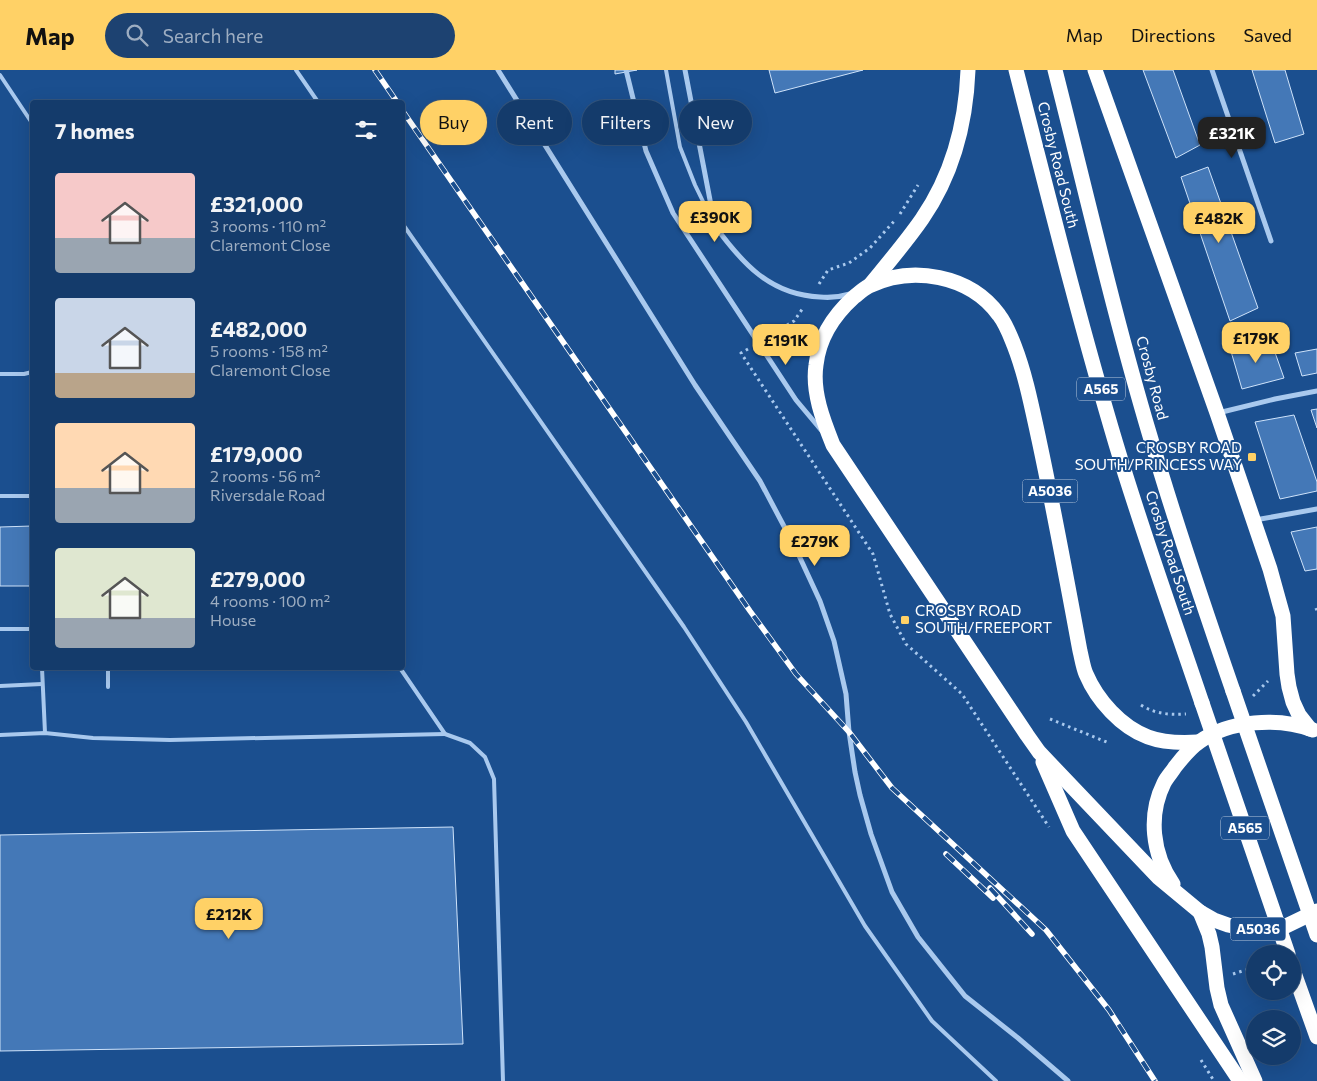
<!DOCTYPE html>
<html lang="en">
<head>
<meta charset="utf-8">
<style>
  :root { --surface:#143b6b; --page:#1d4271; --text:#f1f3f6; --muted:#9dadc1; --line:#33557e; --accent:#ffd166 }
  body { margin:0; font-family:Commissioner,sans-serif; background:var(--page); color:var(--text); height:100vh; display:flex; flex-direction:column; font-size:19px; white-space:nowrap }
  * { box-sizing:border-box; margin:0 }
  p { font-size:16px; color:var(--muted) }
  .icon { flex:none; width:28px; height:28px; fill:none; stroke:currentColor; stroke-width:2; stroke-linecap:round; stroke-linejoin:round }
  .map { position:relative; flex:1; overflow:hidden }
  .drawer { position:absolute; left:30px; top:30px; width:375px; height:570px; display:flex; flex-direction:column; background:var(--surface); border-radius:5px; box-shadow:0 5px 20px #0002,0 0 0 1px var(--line) }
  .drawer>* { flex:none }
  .guide { position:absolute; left:420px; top:30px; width:475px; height:45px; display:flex; gap:10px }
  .buttons { position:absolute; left:1246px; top:875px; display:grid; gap:10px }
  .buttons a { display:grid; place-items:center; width:55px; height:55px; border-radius:50%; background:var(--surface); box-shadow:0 5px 20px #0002,0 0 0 1px var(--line); font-size:25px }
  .price { position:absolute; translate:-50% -42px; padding:0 11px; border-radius:10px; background:var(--accent); color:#111; font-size:16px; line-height:32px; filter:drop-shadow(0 1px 2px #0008) }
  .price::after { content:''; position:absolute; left:50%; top:30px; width:15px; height:11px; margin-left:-8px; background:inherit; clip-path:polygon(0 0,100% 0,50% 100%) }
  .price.active { background:#222; color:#fff }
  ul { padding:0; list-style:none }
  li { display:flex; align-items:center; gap:15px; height:125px; padding:0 25px }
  li span { display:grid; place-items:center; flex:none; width:140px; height:100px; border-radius:5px; color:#555 }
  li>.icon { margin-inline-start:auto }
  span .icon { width:60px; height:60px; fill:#fffc; stroke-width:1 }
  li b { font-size:21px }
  h2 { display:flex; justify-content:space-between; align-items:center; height:60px; padding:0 25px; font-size:21px }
  .pill { padding:0 18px; border-radius:22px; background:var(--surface); box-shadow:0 5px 20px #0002,0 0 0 1px var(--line); font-size:18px; line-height:45px }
  .pill.active { background:var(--accent); color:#111 }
  header { display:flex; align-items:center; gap:30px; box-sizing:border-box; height:70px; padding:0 25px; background:var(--accent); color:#111 }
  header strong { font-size:24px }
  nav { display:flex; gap:28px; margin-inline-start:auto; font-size:18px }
  .search { width:350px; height:45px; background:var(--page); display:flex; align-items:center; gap:12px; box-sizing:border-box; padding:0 18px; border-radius:28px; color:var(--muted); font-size:19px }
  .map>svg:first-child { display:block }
</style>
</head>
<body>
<header>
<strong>Map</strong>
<div class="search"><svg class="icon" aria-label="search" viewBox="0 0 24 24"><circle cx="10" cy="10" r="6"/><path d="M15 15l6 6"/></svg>Search here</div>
<nav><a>Map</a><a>Directions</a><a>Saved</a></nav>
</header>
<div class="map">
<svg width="1317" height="1011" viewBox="0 0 1317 1011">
  <rect width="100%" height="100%" fill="#1b4f8f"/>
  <g fill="#4478b7" stroke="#cfe3fa">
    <path d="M 615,0 L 637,0 L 615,4 Z"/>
    <path d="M 769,0 L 863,0 L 775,23 Z"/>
    <path d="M 1143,0 L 1173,0 L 1200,75 L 1176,88 Z"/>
    <path d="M 1252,0 L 1285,0 L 1304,64 L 1275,73 Z"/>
    <path d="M 1208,97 L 1258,238 L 1230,251 L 1181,107 Z"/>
    <path d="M 1264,270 L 1265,276 L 1272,274 L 1284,308 L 1242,319 L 1230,278 Z"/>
    <path d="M 1317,279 L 1317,303 L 1302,306 L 1295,283 Z"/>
    <path d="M 1317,339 L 1317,358 L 1311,340 Z"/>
    <path d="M 1294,345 L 1317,412 L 1317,421 L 1280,429 L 1255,352 Z"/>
    <path d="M 32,456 L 32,516 L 0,516 L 0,457 Z"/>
    <path d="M 1317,457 L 1317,499 L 1305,501 L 1291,462 Z"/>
    <path d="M 453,757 L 463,974 L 0,981 L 0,765 Z"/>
  </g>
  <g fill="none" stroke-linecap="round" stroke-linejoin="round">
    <g stroke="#a9c9ee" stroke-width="3" stroke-dasharray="2.5 4" stroke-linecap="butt">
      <path d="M 900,144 L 918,115"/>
      <path d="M 819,214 L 828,200 L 849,193 L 870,178 L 896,149"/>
      <path d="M 770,265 L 794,251 L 803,238"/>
      <path d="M 748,279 L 741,283 L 873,484 L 890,544 L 906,574 L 962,624 L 1049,757"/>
      <path d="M 1316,538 L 1317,541"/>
      <path d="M 1253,626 L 1268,611"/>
      <path d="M 1141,635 C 1155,644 1170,645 1186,644"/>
      <path d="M 1050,649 L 1109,673"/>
      <path d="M 1233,904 L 1255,897"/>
      <path d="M 1201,990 L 1214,1011"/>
    </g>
    <g stroke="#a9c9ee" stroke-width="4">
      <path d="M 296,0 L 318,32"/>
      <path d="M 666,0 L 680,77 L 695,115 L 712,150"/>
      <path d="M 0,5 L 32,53"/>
      <path d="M 402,153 L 684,557 L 746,652 L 865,856 L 932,951 L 996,1011"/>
      <path d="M 0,304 L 24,304 L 32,302"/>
      <path d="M 0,426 L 32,426"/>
      <path d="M 0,559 L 32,559"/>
      <path d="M 42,598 L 45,663"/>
      <path d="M 108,598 L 108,617"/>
      <path d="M 400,598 L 445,664 L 470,673 L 485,687 L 494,709 L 503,1011"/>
      <path d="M 0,616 L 42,614"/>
      <path d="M 0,665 L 45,663 L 93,668 L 170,670 L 445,664"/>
    </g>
    <g stroke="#a9c9ee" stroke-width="5">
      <path d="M 498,0 L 695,315 L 760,411 L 795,477 L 820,531 L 834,571 L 846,624 L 849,662 L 855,702 L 860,725 L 871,764 L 892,822 L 918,867 L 965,926 L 1018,968 L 1068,1011"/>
      <path d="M 626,0 L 646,81 L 673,143 L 796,330 L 822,361"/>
      <path d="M 685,0 L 715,156 C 742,193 770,225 820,227 C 830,228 840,227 850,224"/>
      <path d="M 1212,0 L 1271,171"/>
      <path d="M 1218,343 L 1275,329 L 1317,321"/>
      <path d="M 1255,450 L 1317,439"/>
    </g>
    <g stroke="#fff" stroke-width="15">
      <path d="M 1016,0 C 1048,125 1079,250 1116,374 C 1142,461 1173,547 1202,633"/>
      <path d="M 1055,0 C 1086,122 1114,245 1150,366 C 1175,452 1204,537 1233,621"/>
      <path d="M 1095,0 L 1217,343 L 1270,499 L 1283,546 L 1287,604 L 1289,617 L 1293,632 L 1299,645 L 1310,659"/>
      <path d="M 870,215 C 888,193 906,172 922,149 C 953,104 966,53 968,0"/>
      <path d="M 1198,672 C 1182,673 1164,673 1148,667 C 1121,657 1097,630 1086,604 C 1083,597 1082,589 1080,581 C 1067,511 1054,440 1039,370 C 1032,338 1026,306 1014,275 C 1010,265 1006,254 999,245 C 970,205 912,195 869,216 C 863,219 859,223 854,227 C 834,245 819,268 816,295 C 812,322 823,350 833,375 L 1027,665 L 1039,682 L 1159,808 L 1200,842 L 1214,850 L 1228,855 L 1247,859 L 1264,859 L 1286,856 L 1317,841"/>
      <path d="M 1043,692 L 1073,761 L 1240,1011"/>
      <path d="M 1173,814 C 1152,784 1148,745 1164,713 C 1167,707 1172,702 1175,697 C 1182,688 1190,678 1199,672 C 1229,650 1279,647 1313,660"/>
      <path d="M 1200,842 L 1209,864 L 1212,877 L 1217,918 L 1221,935 L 1255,1011"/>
      <path d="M 1292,897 L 1317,967"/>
    </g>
    <g stroke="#fff" stroke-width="5.5">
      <g id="rail">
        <path d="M 375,0 L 397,32"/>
        <path d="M 402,40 L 750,541 L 796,604 L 849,662 L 892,718 L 1046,860 L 1109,940 L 1155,1011"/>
        <path d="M 946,784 L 993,828"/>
        <path d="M 990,818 L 1032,864"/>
      </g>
    </g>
    <use href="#rail" stroke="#1b4f8f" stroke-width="4" stroke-dasharray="11" stroke-linecap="butt"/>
    <g stroke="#fff" stroke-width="15">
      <path d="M 1233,621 L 1317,865"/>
      <path d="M 1202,633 L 1288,884"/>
    </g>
  </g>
  <g fill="#ffd166" stroke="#1b4f8f" stroke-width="2">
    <rect x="1247" y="382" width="10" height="10" rx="2.5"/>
    <rect x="900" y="545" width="10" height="10" rx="2.5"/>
  </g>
  <g text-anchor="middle" stroke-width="4" stroke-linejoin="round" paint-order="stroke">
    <g fill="#1b4f8f" stroke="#bbcadd" stroke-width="1">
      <rect x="1077" y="307.5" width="48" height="23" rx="4"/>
      <rect x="1022.5" y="409.5" width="55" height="23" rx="4"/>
      <rect x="1221" y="746.5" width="48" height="23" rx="4"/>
      <rect x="1230.5" y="847.5" width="55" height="23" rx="4"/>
    </g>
    <g font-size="14" font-weight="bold" fill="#fff">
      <text x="1101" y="324">A565</text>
      <text x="1050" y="426">A5036</text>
      <text x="1245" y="763">A565</text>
      <text x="1258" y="864">A5036</text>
    </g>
    <g font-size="15" fill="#fff" stroke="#1b4f8f">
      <text transform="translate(1058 95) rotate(76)" y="5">Crosby Road South</text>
      <text transform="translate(1152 308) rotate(75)" y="5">Crosby Road</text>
      <text transform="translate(1170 483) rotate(72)" y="5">Crosby Road South</text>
    </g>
    <g font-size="15" fill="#fff" stroke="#1b4f8f" text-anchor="end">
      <text x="1242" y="383">CROSBY ROAD<tspan x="1242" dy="17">SOUTH/PRINCESS WAY</tspan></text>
      <text x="915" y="546" text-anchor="start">CROSBY ROAD<tspan x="915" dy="17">SOUTH/FREEPORT</tspan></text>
    </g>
  </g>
</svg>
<div class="buttons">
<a><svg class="icon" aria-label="locate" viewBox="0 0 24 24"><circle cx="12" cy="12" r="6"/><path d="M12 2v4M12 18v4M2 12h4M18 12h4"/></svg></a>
<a><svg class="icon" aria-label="layers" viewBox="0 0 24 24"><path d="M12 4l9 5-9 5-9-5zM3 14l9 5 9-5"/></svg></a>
</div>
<b class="price active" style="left:1232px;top:89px">£321K</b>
<b class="price" style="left:715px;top:173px">£390K</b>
<b class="price" style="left:1219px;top:174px">£482K</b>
<b class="price" style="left:1256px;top:294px">£179K</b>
<b class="price" style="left:786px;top:296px">£191K</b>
<b class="price" style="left:815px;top:497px">£279K</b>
<b class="price" style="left:229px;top:870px">£212K</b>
<div class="guide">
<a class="pill active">Buy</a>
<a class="pill">Rent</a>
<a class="pill">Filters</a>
<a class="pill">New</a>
</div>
<section class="drawer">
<h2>7 homes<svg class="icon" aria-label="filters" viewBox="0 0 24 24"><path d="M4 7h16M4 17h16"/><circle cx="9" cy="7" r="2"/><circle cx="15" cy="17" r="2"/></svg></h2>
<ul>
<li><span style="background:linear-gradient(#f6c9c9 65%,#9aa5b1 0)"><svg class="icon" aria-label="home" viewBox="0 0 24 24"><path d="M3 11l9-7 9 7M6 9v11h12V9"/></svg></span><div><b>£321,000</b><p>3 rooms · 110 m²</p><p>Claremont Close</p></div></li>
<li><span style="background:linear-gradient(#c9d6e8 75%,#b9a48a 0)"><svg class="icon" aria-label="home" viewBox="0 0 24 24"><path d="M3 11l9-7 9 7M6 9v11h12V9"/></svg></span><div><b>£482,000</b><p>5 rooms · 158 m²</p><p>Claremont Close</p></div></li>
<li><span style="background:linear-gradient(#ffd9b3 65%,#9aa5b1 0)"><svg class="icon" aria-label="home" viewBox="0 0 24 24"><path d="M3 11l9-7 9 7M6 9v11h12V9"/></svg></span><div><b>£179,000</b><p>2 rooms · 56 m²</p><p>Riversdale Road</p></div></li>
<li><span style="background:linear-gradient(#dfe7d0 70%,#9aa5b1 0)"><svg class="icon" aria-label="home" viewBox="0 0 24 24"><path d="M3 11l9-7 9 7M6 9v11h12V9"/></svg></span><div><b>£279,000</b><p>4 rooms · 100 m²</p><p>House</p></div></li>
</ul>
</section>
</div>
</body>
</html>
